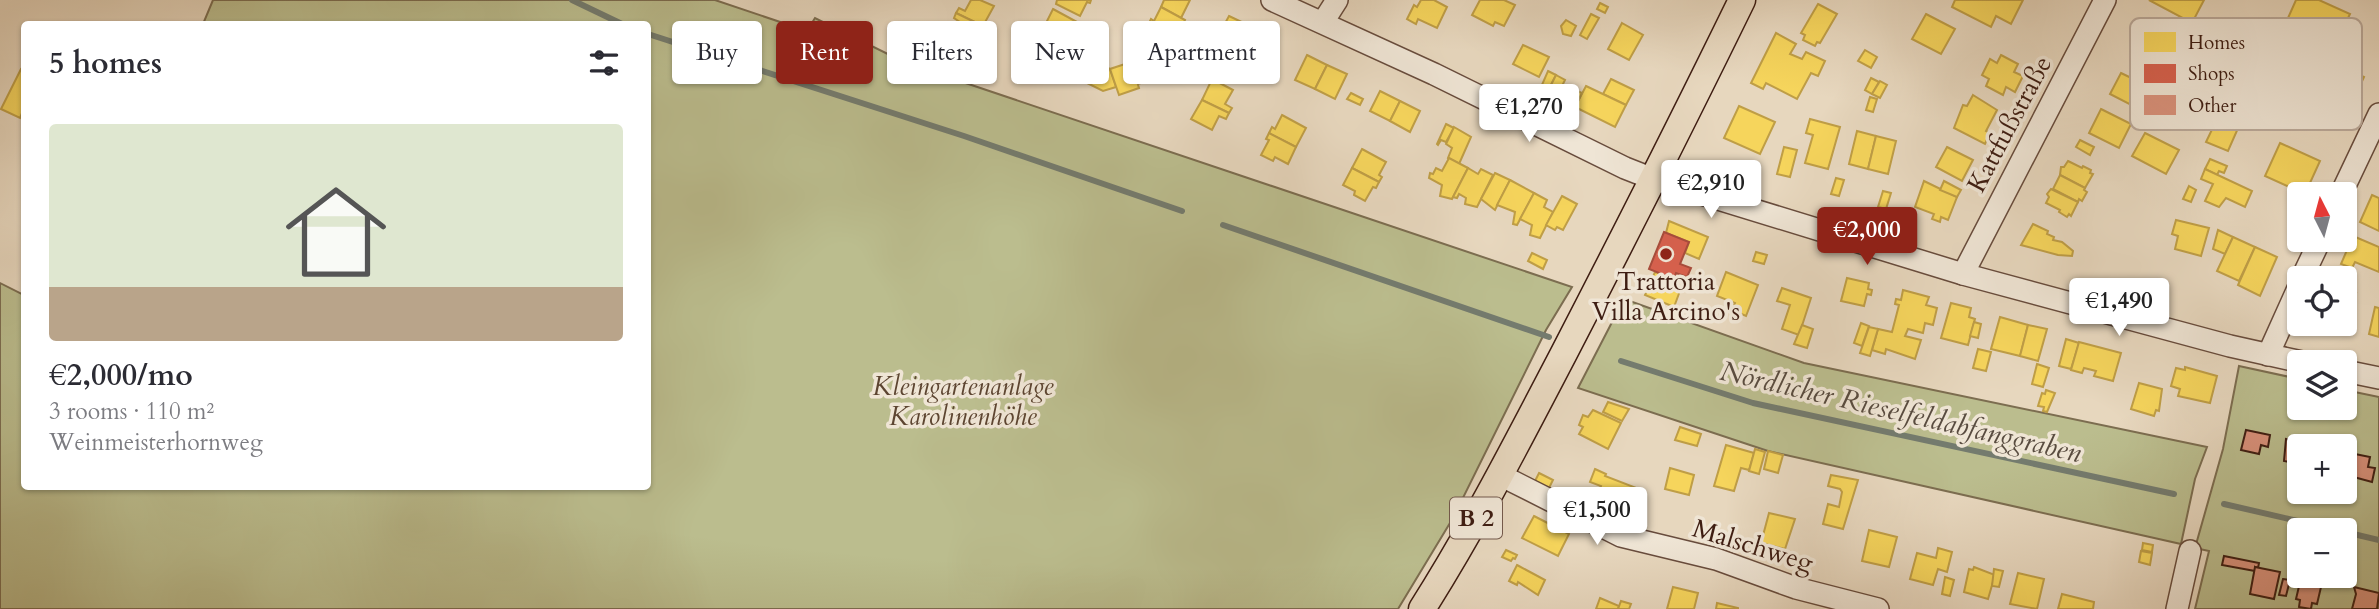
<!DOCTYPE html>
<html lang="en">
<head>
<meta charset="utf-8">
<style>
  :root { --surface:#fff; --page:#f2f2f3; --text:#2b2b33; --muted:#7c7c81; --line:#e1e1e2; --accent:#8f2418 }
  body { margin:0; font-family:Cardo,serif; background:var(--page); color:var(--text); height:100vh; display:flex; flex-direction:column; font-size:26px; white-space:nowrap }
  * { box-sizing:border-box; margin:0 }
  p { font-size:23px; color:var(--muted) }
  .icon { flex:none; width:38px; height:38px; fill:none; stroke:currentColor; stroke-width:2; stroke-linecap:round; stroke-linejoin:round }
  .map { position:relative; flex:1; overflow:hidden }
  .sheet { position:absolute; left:21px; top:21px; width:630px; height:469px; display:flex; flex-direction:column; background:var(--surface); border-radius:7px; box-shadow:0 2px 5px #0004 }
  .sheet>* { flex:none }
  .hud { position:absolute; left:672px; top:21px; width:665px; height:63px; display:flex; gap:14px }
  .needle { width:46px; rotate:354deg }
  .tools { position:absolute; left:2287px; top:182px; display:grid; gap:14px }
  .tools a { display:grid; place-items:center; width:70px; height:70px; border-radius:7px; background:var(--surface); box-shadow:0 2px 5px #0004; font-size:35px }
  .price { position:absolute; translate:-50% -60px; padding:0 16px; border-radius:7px; background:#fff; color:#222; font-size:23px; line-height:46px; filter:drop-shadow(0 2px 4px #0008) }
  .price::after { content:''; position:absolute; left:50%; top:42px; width:21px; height:16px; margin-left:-10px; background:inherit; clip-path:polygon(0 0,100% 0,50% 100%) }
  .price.active { background:var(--accent); color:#fff }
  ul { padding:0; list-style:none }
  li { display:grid; align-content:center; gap:14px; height:371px; padding:0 28px }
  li+li { border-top:2px solid var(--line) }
  li span { display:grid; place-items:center; height:217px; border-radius:7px; color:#555 }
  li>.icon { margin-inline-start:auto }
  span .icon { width:126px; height:126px; fill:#fffc; stroke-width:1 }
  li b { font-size:30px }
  h2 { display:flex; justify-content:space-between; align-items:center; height:84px; padding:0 28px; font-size:30px }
  .pill { padding:0 24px; border-radius:7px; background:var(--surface); box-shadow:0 2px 5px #0004; font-size:24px; line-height:63px }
  .pill.active { background:var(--accent); color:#fff }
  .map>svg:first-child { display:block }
</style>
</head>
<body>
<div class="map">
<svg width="2379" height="609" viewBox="0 0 2379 609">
  <rect width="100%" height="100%" fill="#e7d7be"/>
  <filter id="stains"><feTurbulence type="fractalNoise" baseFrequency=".00286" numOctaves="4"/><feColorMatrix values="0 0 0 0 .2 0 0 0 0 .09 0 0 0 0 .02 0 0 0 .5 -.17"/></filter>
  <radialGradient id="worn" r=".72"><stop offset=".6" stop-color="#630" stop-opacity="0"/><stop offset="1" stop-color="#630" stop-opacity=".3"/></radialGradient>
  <g fill="#bbbd8e" stroke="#7c6d50" stroke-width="2" fill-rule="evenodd">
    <path d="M 213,0 L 715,0 L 807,31 L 815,18 L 906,63 L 1572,287 L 1546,330 L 1453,518 L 1398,609 L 0,609 L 0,283 L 24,295 L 24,486 L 648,486 L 648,24 L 203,24 Z"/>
    <path d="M 1624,299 L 1804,363 L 2207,447 L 2195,479 L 2181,544 L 1768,451 L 1578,388 Z"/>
    <path d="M 2239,366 L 2299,379 L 2300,408 L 2345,408 L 2345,390 L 2379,397 L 2379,609 L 2195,609 L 2209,551 L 2195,548 L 2223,449 ZM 2300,446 L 2345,446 L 2345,492 L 2300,492 ZM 2300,530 L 2345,530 L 2345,576 L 2300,576 Z"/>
  </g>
  <g fill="#f6d55c" stroke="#bf9e46" stroke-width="2">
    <path d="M 971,0 L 980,0 L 994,6 L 983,26 L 956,13 L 959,8 L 965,11 Z"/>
    <path d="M 1057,0 L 1091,0 L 1090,3 L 1087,2 L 1080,16 L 1056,4 Z"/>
    <path d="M 1164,0 L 1190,0 L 1181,18 L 1161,7 Z"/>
    <path d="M 1421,0 L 1434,0 L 1447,7 L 1437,28 L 1418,19 L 1416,24 L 1407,19 L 1414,5 L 1417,7 Z"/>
    <path d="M 1480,0 L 1504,0 L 1515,5 L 1504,26 L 1495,22 L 1493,26 L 1472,15 Z"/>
    <path d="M 1955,0 L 2023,0 L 2011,24 L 1996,16 L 1991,27 L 1952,7 Z"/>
    <path d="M 2149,0 L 2204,0 L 2192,23 Z"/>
    <path d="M 2296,0 L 2319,0 L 2350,14 L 2337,41 L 2288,18 Z"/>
    <path d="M 1600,3 L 1608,7 L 1605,13 L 1597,9 Z"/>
    <path d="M 1818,4 L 1837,14 L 1820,43 L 1817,42 L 1815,46 L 1803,40 L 1805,35 L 1801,33 Z"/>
    <path d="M 1161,7 L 1185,20 L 1176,39 L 1148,25 L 1151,19 L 1154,21 Z"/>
    <path d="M 1053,9 L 1077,22 L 1073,31 L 1074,34 L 1052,41 L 1046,23 Z"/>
    <path d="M 956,13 L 983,26 L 974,46 L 953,36 L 960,22 L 954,18 Z"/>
    <path d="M 1591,14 L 1599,18 L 1587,39 L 1580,35 Z"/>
    <path d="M 1926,14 L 1955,29 L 1941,54 L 1912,39 Z"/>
    <path d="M 1229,16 L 1248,25 L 1236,50 L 1216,40 Z"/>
    <path d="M 1566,20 L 1576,26 L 1571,36 L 1563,34 L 1561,26 Z"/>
    <path d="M 1209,23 L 1222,29 L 1219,35 L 1206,29 Z"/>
    <path d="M 1622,23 L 1643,35 L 1629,60 L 1608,49 Z"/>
    <path d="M 1148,25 L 1176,39 L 1166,59 L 1141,46 L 1148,32 L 1145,31 Z"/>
    <path d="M 1248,25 L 1268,35 L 1256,60 L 1236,50 Z"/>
    <path d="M 947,33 L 978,48 L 967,69 L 943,57 L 950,42 L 944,38 Z"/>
    <path d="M 1776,33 L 1796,44 L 1790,54 L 1802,59 L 1806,52 L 1825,61 L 1818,76 L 1811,73 L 1797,99 L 1766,83 L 1763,89 L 1751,83 Z"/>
    <path d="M 1074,34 L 1081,55 L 1055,64 L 1048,43 Z"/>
    <path d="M 1523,45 L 1549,57 L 1539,77 L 1513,64 Z"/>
    <path d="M 1261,48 L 1268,51 L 1265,58 L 1258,54 Z"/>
    <path d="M 1865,50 L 1877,57 L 1871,68 L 1858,61 Z"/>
    <path d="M 1139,52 L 1163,64 L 1156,78 L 1138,84 L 1131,62 L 1134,61 Z"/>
    <path d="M 1081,55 L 1090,59 L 1091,56 L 1097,59 L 1085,82 L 1067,74 L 1063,61 Z"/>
    <path d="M 1307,55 L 1327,65 L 1315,89 L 1295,80 Z"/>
    <path d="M 2001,55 L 2018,64 L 2014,72 L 2023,76 L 2015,92 L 2006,87 L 2003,95 L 1986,86 L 1989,79 L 1982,75 L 1990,59 L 1997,63 Z"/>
    <path d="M 1097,59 L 1103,62 L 1101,64 L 1110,69 L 1116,87 L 1103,91 L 1085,82 Z"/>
    <path d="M 2331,61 L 2364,77 L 2351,105 L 2317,89 Z"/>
    <path d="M 1131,62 L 1139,88 L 1119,95 L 1110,69 Z"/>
    <path d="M 1327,65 L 1347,74 L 1335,99 L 1315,89 Z"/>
    <path d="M 21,69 L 24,70 L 24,108 L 20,118 L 1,109 Z"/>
    <path d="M 1548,71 L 1556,75 L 1548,91 L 1541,87 Z"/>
    <path d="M 2121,73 L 2150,87 L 2139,109 L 2110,94 Z"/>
    <path d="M 1556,75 L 1565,80 L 1557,96 L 1548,91 Z"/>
    <path d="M 1871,78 L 1879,82 L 1872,94 L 1865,90 Z"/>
    <path d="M 1212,79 L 1233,90 L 1225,104 L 1232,108 L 1229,113 L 1202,100 Z"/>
    <path d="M 1611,79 L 1634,90 L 1626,105 L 1603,94 Z"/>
    <path d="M 1880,81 L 1887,85 L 1880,98 L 1872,94 Z"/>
    <path d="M 1586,86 L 1626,105 L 1615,127 L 1575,107 Z"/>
    <path d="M 1575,90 L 1582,93 L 1575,107 L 1568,104 Z"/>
    <path d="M 1380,91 L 1400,101 L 1390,121 L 1370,111 Z"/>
    <path d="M 1351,93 L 1363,99 L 1360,105 L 1347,99 Z"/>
    <path d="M 1973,95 L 1997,110 L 1986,131 L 1990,133 L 1985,144 L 1954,128 L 1963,105 L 1967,106 Z"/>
    <path d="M 1870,97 L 1877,99 L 1873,112 L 1866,110 Z"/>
    <path d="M 1202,100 L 1229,113 L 1226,119 L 1219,116 L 1212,130 L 1191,119 Z"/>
    <path d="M 1400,101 L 1420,111 L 1410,132 L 1390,121 Z"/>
    <path d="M 1739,106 L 1775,122 L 1760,154 L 1724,138 Z"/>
    <path d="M 2101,109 L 2131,124 L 2119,148 L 2089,133 Z"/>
    <path d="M 1282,115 L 1306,128 L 1296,147 L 1269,133 L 1272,127 L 1275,129 Z"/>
    <path d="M 2218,117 L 2239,126 L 2228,151 L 2206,142 Z"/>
    <path d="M 1810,119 L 1840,127 L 1828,169 L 1805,163 L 1813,135 L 1806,133 Z"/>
    <path d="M 1446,124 L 1454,128 L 1446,142 L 1441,140 L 1438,145 L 1437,144 Z"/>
    <path d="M 1454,127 L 1471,137 L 1459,164 L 1448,158 L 1452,148 L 1446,144 Z"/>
    <path d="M 1857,131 L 1876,136 L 1868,169 L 1849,164 Z"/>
    <path d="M 1269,133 L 1296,147 L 1288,164 L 1275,157 L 1273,161 L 1261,155 L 1269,140 L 1266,139 Z"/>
    <path d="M 2145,133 L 2179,150 L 2166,174 L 2132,156 Z"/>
    <path d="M 1876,136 L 1896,141 L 1888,174 L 1868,169 Z"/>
    <path d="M 2080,140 L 2094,147 L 2090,155 L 2076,147 Z"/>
    <path d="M 2280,143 L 2320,161 L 2305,194 L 2265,176 Z"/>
    <path d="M 1784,147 L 1797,150 L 1790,177 L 1777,174 Z"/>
    <path d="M 1947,147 L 1973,160 L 1962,181 L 1936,167 Z"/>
    <path d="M 1362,149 L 1386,162 L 1379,175 L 1382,177 L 1379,182 L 1352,168 Z"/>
    <path d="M 1449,158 L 1468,168 L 1452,199 L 1440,196 L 1442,185 L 1429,178 L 1430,173 L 1433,174 L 1436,168 L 1442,171 Z"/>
    <path d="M 2210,159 L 2227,166 L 2224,173 L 2219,171 L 2217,175 L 2205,169 Z"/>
    <path d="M 2068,161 L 2082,168 L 2083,166 L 2091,170 L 2090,173 L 2093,174 L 2085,188 L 2060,175 L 2061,167 L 2064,167 Z"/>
    <path d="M 1352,168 L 1379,182 L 1376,188 L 1373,187 L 1365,201 L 1354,195 L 1355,191 L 1343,185 Z"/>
    <path d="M 1468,168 L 1478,174 L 1481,169 L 1493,175 L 1477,207 L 1465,204 L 1466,198 L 1459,194 L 1457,198 L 1453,197 Z"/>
    <path d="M 2205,169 L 2252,191 L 2245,207 L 2226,198 L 2219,207 L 2205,201 L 2213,184 L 2201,179 Z"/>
    <path d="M 1495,173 L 1510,180 L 1495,210 L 1481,199 Z"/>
    <path d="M 2060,175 L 2085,188 L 2084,190 L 2087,192 L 2082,201 L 2079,199 L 2078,202 L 2053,189 Z"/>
    <path d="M 1836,178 L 1844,180 L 1839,196 L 1831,194 Z"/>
    <path d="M 1510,180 L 1534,193 L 1517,225 L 1513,224 L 1515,212 L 1497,205 Z"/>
    <path d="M 1924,181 L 1957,197 L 1948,220 L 1941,217 L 1940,222 L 1932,219 L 1934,214 L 1915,207 Z"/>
    <path d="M 1944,181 L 1961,190 L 1957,197 L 1940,190 Z"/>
    <path d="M 2189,186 L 2196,190 L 2191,202 L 2183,199 Z"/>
    <path d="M 2051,189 L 2078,202 L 2071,216 L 2069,214 L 2067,217 L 2059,212 L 2060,210 L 2046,203 L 2049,197 L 2047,194 Z"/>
    <path d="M 1883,191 L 1891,193 L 1886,209 L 1878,207 Z"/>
    <path d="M 1534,193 L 1547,200 L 1544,207 L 1553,212 L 1540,238 L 1530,235 L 1532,225 L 1520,219 Z"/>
    <path d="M 2372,195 L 2379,198 L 2379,231 L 2360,222 Z"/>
    <path d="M 1562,196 L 1577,204 L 1563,230 L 1557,227 L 1555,230 L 1546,225 Z"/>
    <path d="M 2176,220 L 2209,228 L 2201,256 L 2175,249 L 2178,236 L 2172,234 Z"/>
    <path d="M 1669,221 L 1708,237 L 1699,259 L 1685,253 L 1689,242 L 1666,233 Z"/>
    <path d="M 2033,224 L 2048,231 L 2047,234 L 2054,237 L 2053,240 L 2062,242 L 2073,251 L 2072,256 L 2058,255 L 2021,245 Z"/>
    <path d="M 2218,230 L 2233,237 L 2225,254 L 2213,249 Z"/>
    <path d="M 2353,236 L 2379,247 L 2379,272 L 2355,262 L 2352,268 L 2341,264 Z"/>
    <path d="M 2233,237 L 2255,247 L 2239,281 L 2217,271 Z"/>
    <path d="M 2255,247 L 2277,257 L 2260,296 L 2238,285 Z"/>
    <path d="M 1756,252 L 1767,255 L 1764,264 L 1753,261 Z"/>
    <path d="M 1532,253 L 1547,260 L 1543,269 L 1528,261 Z"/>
    <path d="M 1655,272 L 1674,279 L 1672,283 L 1681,288 L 1674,307 L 1645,295 Z"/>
    <path d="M 1726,272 L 1758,285 L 1746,316 L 1732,310 L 1735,303 L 1717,296 Z"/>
    <path d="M 1847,278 L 1869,283 L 1868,289 L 1872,290 L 1871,295 L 1867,294 L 1864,306 L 1841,301 Z"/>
    <path d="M 1782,288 L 1811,298 L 1799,335 L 1782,329 L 1790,305 L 1777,301 Z"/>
    <path d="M 2345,288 L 2356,293 L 2345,317 Z"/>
    <path d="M 1903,290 L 1929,297 L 1926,305 L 1937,308 L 1933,325 L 1925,323 L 1923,333 L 1908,329 L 1905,336 L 1921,340 L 1915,359 L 1886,349 L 1885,354 L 1872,350 L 1878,329 L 1892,332 L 1899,305 L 1895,304 L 1896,299 L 1901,300 Z"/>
    <path d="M 1951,303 L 1971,308 L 1969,317 L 1975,319 L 1968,345 L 1941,338 Z"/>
    <path d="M 2375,307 L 2379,308 L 2379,337 L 2369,334 Z"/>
    <path d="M 2000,317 L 2028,325 L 2020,356 L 1991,349 Z"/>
    <path d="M 1974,322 L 1981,324 L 1978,338 L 1970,336 Z"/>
    <path d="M 1861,323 L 1869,326 L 1862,346 L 1854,343 Z"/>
    <path d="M 1802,325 L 1813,329 L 1807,348 L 1794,344 Z"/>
    <path d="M 2028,325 L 2047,329 L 2038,361 L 2020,356 Z"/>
    <path d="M 1869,327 L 1878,329 L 1870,356 L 1860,353 Z"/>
    <path d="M 2066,339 L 2079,343 L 2071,369 L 2059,366 Z"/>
    <path d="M 2079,342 L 2121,353 L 2113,381 L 2094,376 L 2096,371 L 2084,368 L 2082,373 L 2071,370 Z"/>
    <path d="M 1978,349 L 1991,352 L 1986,371 L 1973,368 Z"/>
    <path d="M 2037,364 L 2049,368 L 2043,387 L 2032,384 Z"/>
    <path d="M 2185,367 L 2217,376 L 2210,403 L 2178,396 L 2180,389 L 2171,386 L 2176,368 L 2185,370 Z"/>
    <path d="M 2139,383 L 2162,389 L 2159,411 L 2156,410 L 2154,416 L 2131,409 Z"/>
    <path d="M 2046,390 L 2055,393 L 2047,412 L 2043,411 L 2044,407 L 2038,406 L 2042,393 L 2045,394 Z"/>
    <path d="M 1608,402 L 1629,409 L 1622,421 L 1603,412 Z"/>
    <path d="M 1593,410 L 1621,423 L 1608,449 L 1579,434 L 1583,427 L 1579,425 L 1583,415 L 1588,417 Z"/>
    <path d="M 1680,427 L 1701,434 L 1697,446 L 1675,440 Z"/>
    <path d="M 1726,445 L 1754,453 L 1749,470 L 1741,468 L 1734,491 L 1714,486 Z"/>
    <path d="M 1755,449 L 1765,452 L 1759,474 L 1749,471 Z"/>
    <path d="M 1768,451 L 1783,455 L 1778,473 L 1764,469 Z"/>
    <path d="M 1670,468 L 1694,475 L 1689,495 L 1665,489 Z"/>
    <path d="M 1595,469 L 1606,474 L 1605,476 L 1639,489 L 1630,512 L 1596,498 L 1601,486 L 1590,482 Z"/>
    <path d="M 1539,473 L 1553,480 L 1549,488 L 1535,481 Z"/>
    <path d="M 1831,475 L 1858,480 L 1843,529 L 1823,524 L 1828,504 L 1839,507 L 1842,492 L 1840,489 L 1828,486 Z"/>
    <path d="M 1769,513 L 1795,519 L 1785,549 L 1761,543 Z"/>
    <path d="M 1534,516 L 1569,534 L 1558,556 L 1522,538 Z"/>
    <path d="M 1869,530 L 1897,537 L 1889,567 L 1862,561 Z"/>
    <path d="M 2143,543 L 2153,545 L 2152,552 L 2142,550 Z"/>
    <path d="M 1938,548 L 1952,552 L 1947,572 L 1938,569 L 1933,585 L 1910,579 L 1917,553 L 1936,558 Z"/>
    <path d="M 1506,550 L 1517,555 L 1515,559 L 1513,558 L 1511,561 L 1502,557 Z"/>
    <path d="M 2141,551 L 2152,553 L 2150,565 L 2139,562 Z"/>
    <path d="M 1517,565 L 1545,580 L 1538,595 L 1518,582 L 1517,585 L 1509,581 Z"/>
    <path d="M 1974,567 L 1995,575 L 1988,599 L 1964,592 L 1969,569 L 1973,570 Z"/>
    <path d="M 1994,569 L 2003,571 L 1999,587 L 1992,586 Z"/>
    <path d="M 2018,573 L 2044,579 L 2037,609 L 2010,604 Z"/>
    <path d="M 1945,577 L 1954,580 L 1950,596 L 1942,594 Z"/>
    <path d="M 1673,587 L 1698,593 L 1694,609 L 1667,609 Z"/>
    <path d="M 2062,594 L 2094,602 L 2093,609 L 2058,609 Z"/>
    <path d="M 1600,598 L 1619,606 L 1618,609 L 1596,609 Z"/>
    <path d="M 1621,601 L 1631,604 L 1629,609 L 1618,609 Z"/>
    <path d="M 1717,603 L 1738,608 L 1738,609 L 1716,609 Z"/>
  </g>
  <path fill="#d6604d" stroke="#a84c3b" stroke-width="2" d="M 1664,232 L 1689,242 L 1680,264 L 1691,268 L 1687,277 L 1676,273 L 1674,279 L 1649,269 Z"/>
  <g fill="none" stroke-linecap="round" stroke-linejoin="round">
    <g stroke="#747b6e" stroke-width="6">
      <path d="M 572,0 L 622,24"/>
      <path d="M 648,34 L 964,136 L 1182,211"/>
      <path d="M 1223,225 L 1549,337"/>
      <path d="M 1621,361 L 1753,403 L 2174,494"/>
      <path d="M 2224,504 L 2337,530"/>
      <path d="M 2345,532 L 2379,540"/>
    </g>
  </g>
  <g fill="#d9917b" stroke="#3e1d12" stroke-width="2">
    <path d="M 2246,430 L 2270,435 L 2268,447 L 2261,445 L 2259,454 L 2241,450 Z"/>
    <path d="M 2286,439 L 2306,443 L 2305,446 L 2300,446 L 2300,464 L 2284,461 Z"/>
    <path d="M 2326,440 L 2335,442 L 2334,446 L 2325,446 Z"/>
    <path d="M 2355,454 L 2370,457 L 2368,467 L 2375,468 L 2372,482 L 2350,476 Z"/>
    <path d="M 2224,556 L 2259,563 L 2258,568 L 2255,567 L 2255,571 L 2222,565 Z"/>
    <path d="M 2255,567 L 2280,572 L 2274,599 L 2250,594 Z"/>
    <path d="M 2283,579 L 2290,580 L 2286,596 L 2279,595 Z"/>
    <path d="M 2300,582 L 2321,587 L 2317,604 L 2312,603 L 2311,609 L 2299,607 L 2300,600 L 2296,599 Z"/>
    <path d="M 2354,587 L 2379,593 L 2377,609 L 2352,609 L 2356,594 Z"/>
  </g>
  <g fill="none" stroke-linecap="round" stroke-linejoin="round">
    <g stroke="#684c3d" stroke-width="24">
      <g id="minor">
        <path d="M 1272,0 L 1434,74 L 1625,168 L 1653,179 L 1963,274 L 2230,346 L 2302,362"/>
        <path d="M 1323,22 L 1337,0"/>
        <path d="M 2341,194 L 2379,114"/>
        <path d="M 1963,274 L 2105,0"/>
        <path d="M 2302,278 L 2320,240"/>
        <path d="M 2268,355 L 2300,284"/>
        <path d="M 2345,371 L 2379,378"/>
        <path d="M 1500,475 L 1621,536 L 1716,559 L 1796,588 L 1878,609"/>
        <path d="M 2177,609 L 2190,551"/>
      </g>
    </g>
    <g stroke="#3e1d12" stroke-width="29">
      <path id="major" d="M 1422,609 C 1474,527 1518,441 1563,355 C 1624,237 1684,119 1742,0"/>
    </g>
    <use href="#minor" stroke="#efe5d5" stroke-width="21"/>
    <use href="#major" stroke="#e7d7be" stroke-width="26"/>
  </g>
  <circle fill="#8f2418" stroke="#efe5d5" stroke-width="2.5" cx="1666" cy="254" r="7"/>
  <g text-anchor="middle" stroke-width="7" stroke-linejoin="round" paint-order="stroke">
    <rect fill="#efe5d5" stroke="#73594c" stroke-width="2" x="1450" y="497.5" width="52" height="41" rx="5"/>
    <g font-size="24" font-weight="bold" fill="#3e1d12">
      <text x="1476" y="526">B 2</text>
    </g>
    <g font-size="26" fill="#3e1d12" stroke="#efe5d5">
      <text transform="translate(2009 124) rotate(-62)" y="9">Kattfußstraße</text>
      <text transform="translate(1753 545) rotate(17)" y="9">Malschweg</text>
    </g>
    <g font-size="26" fill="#3e1d12" stroke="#efe5d5">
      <text x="1666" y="290">Trattoria<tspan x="1666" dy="30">Villa Arcino's</tspan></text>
    </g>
    <g font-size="26" font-style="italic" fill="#5d4531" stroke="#efe5d5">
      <text x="963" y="395">Kleingartenanlage<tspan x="963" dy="30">Karolinenhöhe</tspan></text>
    </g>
    <g font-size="28" font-style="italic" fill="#594c40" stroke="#efe5d5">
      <text transform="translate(1901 411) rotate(13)" y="10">Nördlicher Rieselfeldabfanggraben</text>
    </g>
  </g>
  <rect x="2130" y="18" width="232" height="112" rx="10" fill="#efe5d5" stroke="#baa99a" stroke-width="2"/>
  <rect x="2144" y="32" width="32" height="20" fill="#f6d55c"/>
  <rect x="2144" y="64" width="32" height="19" fill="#d6604d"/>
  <rect x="2144" y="95" width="32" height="20" fill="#d9917b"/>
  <g font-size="19" fill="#3e1d12">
    <text x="2188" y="49">Homes</text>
    <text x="2188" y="80">Shops</text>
    <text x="2188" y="112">Other</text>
  </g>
  <rect width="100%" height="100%" filter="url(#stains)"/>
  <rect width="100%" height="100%" fill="url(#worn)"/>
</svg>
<div class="tools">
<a><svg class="needle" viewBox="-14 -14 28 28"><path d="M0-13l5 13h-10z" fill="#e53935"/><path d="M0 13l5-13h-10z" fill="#7c7c81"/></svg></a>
<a><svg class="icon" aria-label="locate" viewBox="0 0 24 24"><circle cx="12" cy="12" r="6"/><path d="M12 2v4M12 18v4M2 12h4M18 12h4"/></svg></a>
<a><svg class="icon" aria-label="layers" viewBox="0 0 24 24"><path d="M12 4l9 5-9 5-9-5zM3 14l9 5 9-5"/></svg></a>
<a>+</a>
<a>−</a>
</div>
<b class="price" style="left:1529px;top:144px">€1,270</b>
<b class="price" style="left:1711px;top:220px">€2,910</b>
<b class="price active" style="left:1867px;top:267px">€2,000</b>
<b class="price" style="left:2119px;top:338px">€1,490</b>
<b class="price" style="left:1597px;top:547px">€1,500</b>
<div class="hud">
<a class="pill">Buy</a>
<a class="pill active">Rent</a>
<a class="pill">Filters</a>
<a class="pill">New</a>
<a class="pill">Apartment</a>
</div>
<section class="sheet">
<h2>5 homes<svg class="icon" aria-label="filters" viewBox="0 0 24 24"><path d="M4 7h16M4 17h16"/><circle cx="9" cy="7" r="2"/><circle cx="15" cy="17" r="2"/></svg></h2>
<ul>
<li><span style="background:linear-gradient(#dfe7d0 75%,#b9a48a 0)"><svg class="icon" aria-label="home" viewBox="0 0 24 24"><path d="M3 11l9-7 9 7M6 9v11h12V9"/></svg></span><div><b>€2,000/mo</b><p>3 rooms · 110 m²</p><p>Weinmeisterhornweg</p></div></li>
</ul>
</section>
</div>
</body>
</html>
